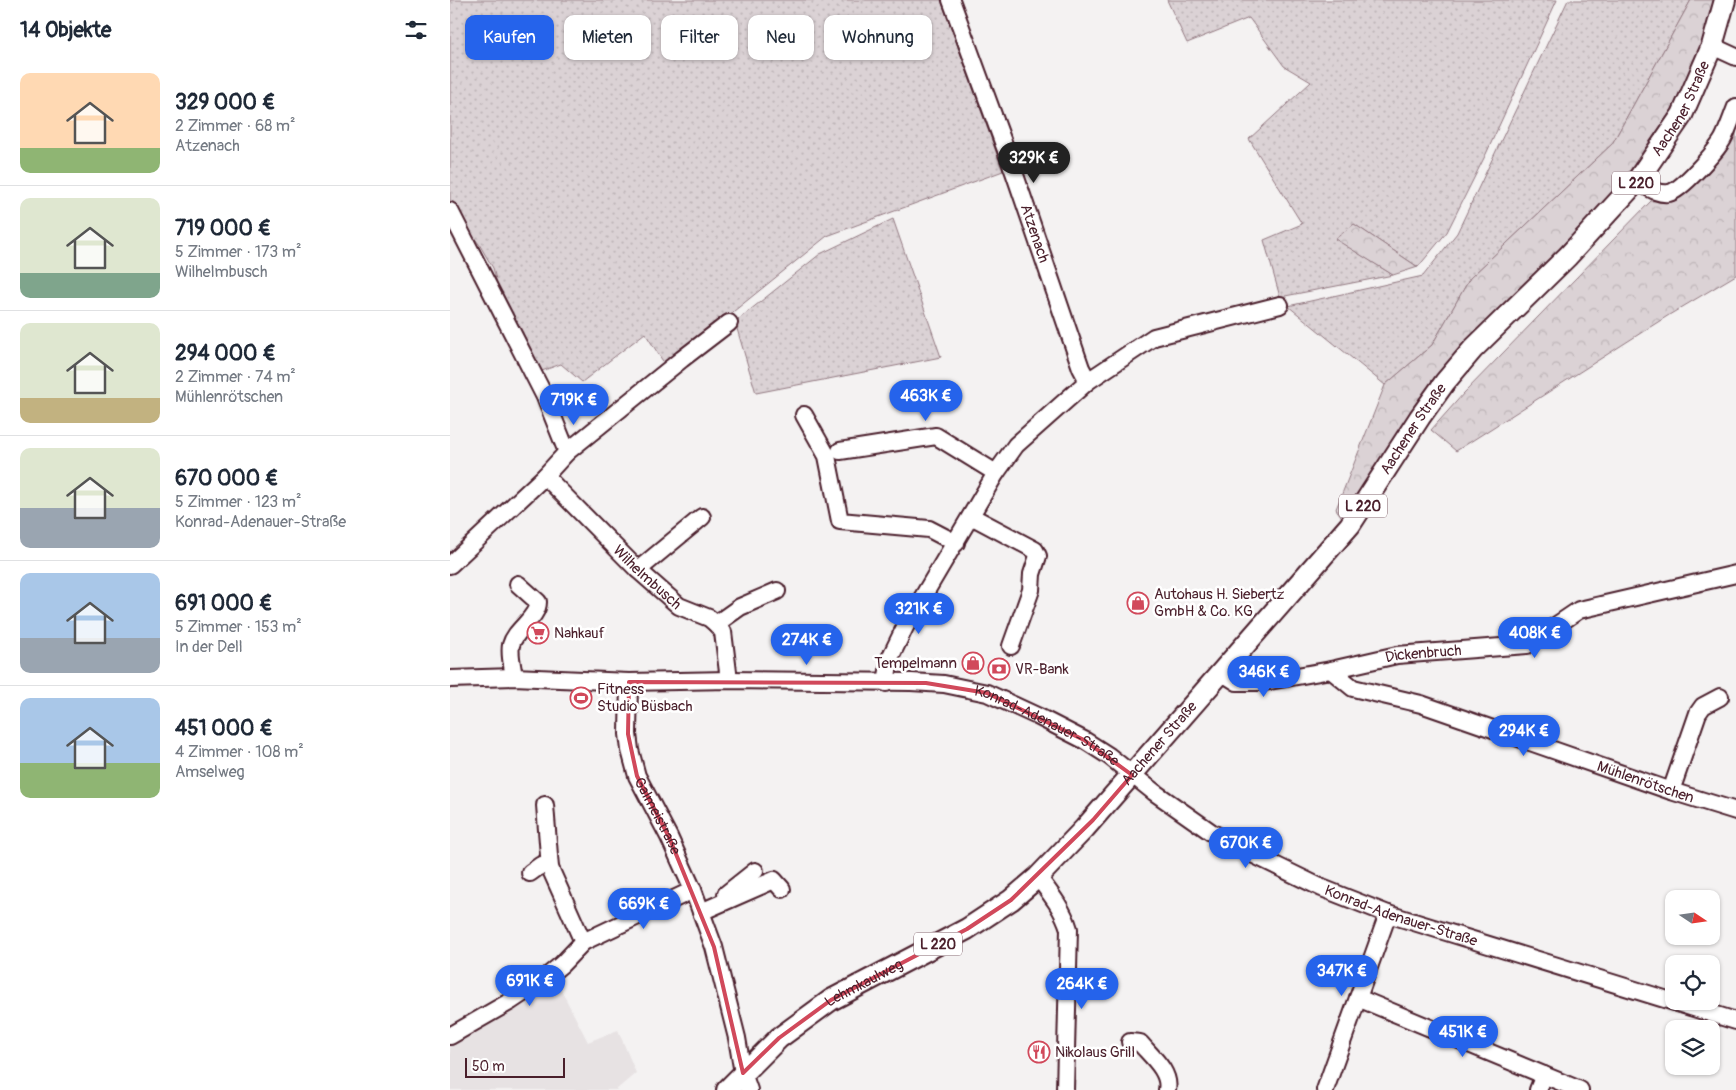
<!DOCTYPE html>
<html lang="de">
<head>
<meta charset="utf-8">
<style>
  :root { --surface:#fff; --page:#f6f6f7; --text:#1f2937; --muted:#747a83; --line:#e0e1e3; --accent:#2563eb }
  body { margin:0; font-family:Pangolin,sans-serif; background:var(--page); color:var(--text); height:100vh; display:flex; flex-direction:column; font-size:19px; white-space:nowrap }
  * { box-sizing:border-box; margin:0 }
  p { font-size:16px; color:var(--muted) }
  .icon { flex:none; width:28px; height:28px; fill:none; stroke:currentColor; stroke-width:2; stroke-linecap:round; stroke-linejoin:round }
  .map { position:relative; flex:1; overflow:hidden }
  .drawer { display:flex; flex-direction:column; background:var(--surface); width:450px }
  .drawer>* { flex:none }
  .guide { position:absolute; left:15px; top:15px; width:475px; height:45px; display:flex; gap:10px }
  .needle { width:32px; rotate:103deg }
  .tools { position:absolute; left:1215px; top:890px; display:grid; gap:10px }
  .tools a { display:grid; place-items:center; width:55px; height:55px; border-radius:10px; background:var(--surface); box-shadow:0 1px 4px #0004; font-size:25px }
  .scale { position:absolute; left:15px; bottom:12px; width:100px; box-sizing:border-box; padding-left:5px; border:2px solid #4a1f2b; border-top:0; font-size:14px; line-height:18px; white-space:nowrap; color:#4a1f2b; -webkit-text-stroke:4px #fff; paint-order:stroke }
  .price { position:absolute; translate:-50% -42px; padding:0 11px; border-radius:18px; background:var(--accent); color:#fff; font-size:16px; line-height:32px; filter:drop-shadow(0 1px 2px #0008) }
  .price::after { content:''; position:absolute; left:50%; top:30px; width:15px; height:11px; margin-left:-8px; background:inherit; clip-path:polygon(0 0,100% 0,50% 100%) }
  .price.active { background:#222; color:#fff }
  ul { padding:0; list-style:none }
  li { display:flex; align-items:center; gap:15px; height:125px; padding:0 20px }
  li+li { border-top:1px solid var(--line) }
  li span { display:grid; place-items:center; flex:none; width:140px; height:100px; border-radius:10px; color:#555 }
  li>.icon { margin-inline-start:auto }
  span .icon { width:60px; height:60px; fill:#fffc; stroke-width:1 }
  li b { font-size:21px }
  h2 { display:flex; justify-content:space-between; align-items:center; height:60px; padding:0 20px; font-size:21px }
  .tag { padding:0 18px; border-radius:10px; background:var(--surface); box-shadow:0 1px 4px #0004; font-size:18px; line-height:45px }
  .tag.active { background:var(--accent); color:#fff }
  main { display:flex; flex:1; min-height:0 }
  .map>svg:first-child { display:block }
</style>
</head>
<body>
<main>
<section class="drawer">
<h2>14 Objekte<svg class="icon" aria-label="filters" viewBox="0 0 24 24"><path d="M4 7h16M4 17h16"/><circle cx="9" cy="7" r="2"/><circle cx="15" cy="17" r="2"/></svg></h2>
<ul>
<li><span style="background:linear-gradient(#ffd9b3 75%,#8fb573 0)"><svg class="icon" aria-label="home" viewBox="0 0 24 24"><path d="M3 11l9-7 9 7M6 9v11h12V9"/></svg></span><div><b>329 000 €</b><p>2 Zimmer · 68 m²</p><p>Atzenach</p></div></li>
<li><span style="background:linear-gradient(#dfe7d0 75%,#7fa58c 0)"><svg class="icon" aria-label="home" viewBox="0 0 24 24"><path d="M3 11l9-7 9 7M6 9v11h12V9"/></svg></span><div><b>719 000 €</b><p>5 Zimmer · 173 m²</p><p>Wilhelmbusch</p></div></li>
<li><span style="background:linear-gradient(#dfe7d0 75%,#c2b280 0)"><svg class="icon" aria-label="home" viewBox="0 0 24 24"><path d="M3 11l9-7 9 7M6 9v11h12V9"/></svg></span><div><b>294 000 €</b><p>2 Zimmer · 74 m²</p><p>Mühlenrötschen</p></div></li>
<li><span style="background:linear-gradient(#dfe7d0 60%,#9aa5b1 0)"><svg class="icon" aria-label="home" viewBox="0 0 24 24"><path d="M3 11l9-7 9 7M6 9v11h12V9"/></svg></span><div><b>670 000 €</b><p>5 Zimmer · 123 m²</p><p>Konrad-Adenauer-Straße</p></div></li>
<li><span style="background:linear-gradient(#a9c7e8 65%,#9aa5b1 0)"><svg class="icon" aria-label="home" viewBox="0 0 24 24"><path d="M3 11l9-7 9 7M6 9v11h12V9"/></svg></span><div><b>691 000 €</b><p>5 Zimmer · 153 m²</p><p>In der Dell</p></div></li>
<li><span style="background:linear-gradient(#a9c7e8 65%,#8fb573 0)"><svg class="icon" aria-label="home" viewBox="0 0 24 24"><path d="M3 11l9-7 9 7M6 9v11h12V9"/></svg></span><div><b>451 000 €</b><p>4 Zimmer · 108 m²</p><p>Amselweg</p></div></li>
</ul>
</section>
<div class="map">
<svg width="1286" height="1090" viewBox="0 0 1286 1090">
  <defs>
    <pattern id="grass-dots" width="8" height="8" patternUnits="userSpaceOnUse" patternTransform="scale(1.25)"><rect width="8" height="8" fill="#dbd2d5"/><path d="M2 2h.1M6 6h.1" fill="none" stroke="#bdb4b7" stroke-width="1.8" stroke-linecap="round"/></pattern>
    <pattern id="forest-crowns" width="20" height="18" patternUnits="userSpaceOnUse" patternTransform="scale(1.25)"><rect width="20" height="18" fill="#dbd2d5"/><path d="M2 6a3 3 0 1 1 6 0M12 15a3 3 0 1 1 6 0" fill="none" stroke="#bdb4b7"/></pattern>
  </defs>
  <rect width="100%" height="100%" fill="#f4f2f2"/>
  <filter id="ink" filterUnits="userSpaceOnUse"><feTurbulence type="fractalNoise" baseFrequency=".02" numOctaves="2"/><feDisplacementMap in="SourceGraphic" scale="10" xChannelSelector="R" yChannelSelector="G"/><feConvolveMatrix kernelMatrix="1 2 1 2 8 2 1 2 1" color-interpolation-filters="sRGB"/></filter>
  <g filter="url(#ink)">
    <path fill="#e7e2e3" d="M 106,980 L 138,1042 L 168,1030 L 186,1073 L 166,1090 L 0,1090 L 0,1041 Z"/>
    <g fill="url(#grass-dots)" stroke="#927880">
      <path d="M 0,0 L 491,0 L 553,171 L 377,236 L 216,366 L 195,333 L 132,382 L 111,364 L 89,372 L 64,323 L 47,283 L 43,268 L 29,244 L 12,222 L 0,199 Z"/>
      <path d="M 717,0 L 1107,0 L 1036,154 L 997,232 L 968,267 L 904,224 L 886,239 L 943,275 L 830,297 L 814,240 L 852,224 L 799,139 L 861,82 L 834,66 L 799,18 L 737,43 Z"/>
      <path d="M 1118,0 L 1241,0 L 1162,144 L 1020,278 L 982,345 L 935,385 L 838,306 L 973,276 L 1007,233 Z"/>
      <path d="M 443,219 L 491,357 L 306,393 L 285,322 L 370,254 Z"/>
    </g>
    <g fill="url(#forest-crowns)" stroke="#927880">
      <path d="M 1241,0 L 1267,0 L 1255,41 L 1222,109 L 1169,186 L 987,376 L 895,522 L 886,509 L 935,385 L 982,345 L 1020,278 L 1162,144 Z"/>
      <path d="M 1286,132 L 1286,275 L 1219,315 L 1006,451 L 981,430 L 1014,393 L 1201,201 L 1216,200 L 1232,197 L 1255,176 L 1274,155 Z"/>
      <path d="M 904,224 L 968,267 L 943,275 L 885,239 Z"/>
    </g>
    <g fill="none" stroke-linecap="round" stroke-linejoin="round">
      <g stroke="#4a1f2b" stroke-width="20">
        <g id="minor">
          <path id="s1" d="M 501,0 L 564,172 L 631,368 L 638,381"/>
          <path d="M 1262,46 L 1286,57"/>
          <path d="M 1187,181 C 1197,186 1207,195 1219,193 C 1232,190 1266,151 1273,139 C 1278,129 1282,117 1286,107"/>
          <path d="M 0,211 L 95,397 L 117,452"/>
          <path d="M 354,415 L 377,456 L 390,521 L 479,529 L 506,543"/>
          <path d="M 390,451 L 486,436 L 546,473"/>
          <path id="s2" d="M 95,476 L 188,570 L 229,606 L 259,618 L 266,624 L 273,632 L 279,680"/>
          <path d="M 521,516 L 585,550 L 588,556 L 582,574 L 581,590 L 561,646"/>
          <path d="M 0,565 L 95,476 L 117,452 L 232,359 L 279,323"/>
          <path d="M 188,570 L 252,517"/>
          <path d="M 266,624 L 290,607 L 327,591"/>
          <path id="s3" d="M 881,670 L 903,688 L 971,704 L 1221,791 L 1286,811"/>
          <path id="s4" d="M 771,672 L 787,682 L 814,682 L 881,670 L 947,655 L 1077,645 L 1129,610 L 1286,574"/>
          <path d="M 64,677 C 63,668 59,655 61,645 C 65,629 88,618 88,602 L 68,584"/>
          <path id="s5" d="M 0,679 L 64,677 L 179,682 L 279,680 L 461,682 L 494,684 L 537,693 L 587,716 L 634,740 L 659,756 L 704,792 L 761,832 L 796,851 L 872,888 L 938,914 L 1286,1021"/>
          <path id="s6" d="M 179,682 L 178,734 L 180,750 L 187,776 L 219,837 L 243,890 L 264,947 L 287,1038 L 293,1073 L 299,1090"/>
          <path d="M 436,683 L 440,658 L 455,627 L 546,473 L 566,445 L 638,381 L 704,337 L 830,305"/>
          <path d="M 1221,791 L 1248,713 L 1253,706 L 1270,697"/>
          <path d="M 95,805 L 100,868 L 133,942"/>
          <path d="M 80,873 L 91,865 L 100,868"/>
          <path d="M 588,877 C 600,893 613,909 619,929 L 615,1090"/>
          <path d="M 276,894 L 305,871"/>
          <path d="M 251,912 L 324,880 L 332,889"/>
          <path d="M 908,998 L 1130,1090"/>
          <path d="M 0,1036 L 61,1001 L 94,979 L 112,964 L 133,942 L 243,890"/>
          <path d="M 680,1042 L 690,1043 C 701,1056 721,1072 717,1090"/>
          <path d="M 875,1090 L 938,914"/>
          <path d="M 1088,1090 L 1094,1075"/>
        </g>
      </g>
      <g stroke="#4a1f2b" stroke-width="24">
        <g id="major">
          <path id="s7" d="M 277,1090 L 329,1038 L 381,1000 L 517,929 L 561,900 L 588,877 L 635,828 L 900,525 L 970,417 L 995,382 L 1023,349 L 1118,256 L 1187,181 L 1232,115 L 1262,46 L 1275,0"/>
        </g>
      </g>
      <use href="#minor" stroke="#fff" stroke-width="16"/>
      <use href="#major" stroke="#fff" stroke-width="20"/>
    </g>
  </g>
  <path fill="none" stroke="#d1495b" stroke-width="4" stroke-linejoin="round" d="M 179,682 L 476,683 L 537,693 L 634,740 L 682,775 L 643,820 L 561,900 L 517,929 L 381,1000 L 329,1038 L 293,1073 L 264,947 L 219,837 L 187,776 L 178,734 Z"/>
  <defs>
    <g id="shop-ring" transform="scale(1.125)"><circle r="9.5" fill="#fff" stroke="#d1495b" stroke-width="1.5"/><path d="M-5-2.5h2.3a2.7 3.5 0 0 1 5.4 0H5L5.5 6h-11ZM-1.5-2.5h3a1.5 2.3 0 0 0-3 0Z" fill="#d1495b"/></g>
    <g id="supermarket-ring" transform="scale(1.125)"><circle r="9.5" fill="#fff" stroke="#d1495b" stroke-width="1.5"/><path d="M-6-5.5h2.5l.6 2H6L4.5 2H-2.5L-4.4-4H-6ZM-1.5 3.2a1.3 1.3 0 1 0 .1 0ZM3 3.2a1.3 1.3 0 1 0 .1 0Z" fill="#d1495b"/></g>
    <g id="bank-ring" transform="scale(1.125)"><circle r="9.5" fill="#fff" stroke="#d1495b" stroke-width="1.5"/><path d="M-6-4H6V4H-6ZM0-2.3a2.3 2.3 0 1 0 0 4.6a2.3 2.3 0 1 0 0-4.6Z" fill="#d1495b"/></g>
    <g id="stadium-ring" transform="scale(1.125)"><circle r="9.5" fill="#fff" stroke="#d1495b" stroke-width="1.5"/><path d="M0-5a6.5 5 0 1 0 0 10a6.5 5 0 1 0 0-10ZM-3.5-1.8h7v3.6h-7Z" fill="#d1495b"/></g>
    <g id="restaurant-ring" transform="scale(1.125)"><circle r="9.5" fill="#fff" stroke="#d1495b" stroke-width="1.5"/><path d="M-5-6h1v4h1v-4h1v4h1v-4h1v5L-1.5 .5V6h-2V.5L-5-1ZM5-6V6H3V1.5H1.5Q1.5-4 5-6Z" fill="#d1495b"/></g>
  </defs>
  <g fill-rule="evenodd">
    <use href="#shop-ring" x="688" y="603"/>
    <use href="#supermarket-ring" x="88" y="633"/>
    <use href="#shop-ring" x="523" y="663"/>
    <use href="#bank-ring" x="549" y="669"/>
    <use href="#stadium-ring" x="131" y="698"/>
    <use href="#restaurant-ring" x="589" y="1052"/>
  </g>
  <g text-anchor="middle" stroke-width="5" stroke-linejoin="round" paint-order="stroke">
    <g fill="#fff" stroke="#80626b" stroke-width="1">
      <rect x="1162" y="171.5" width="48" height="23" rx="4"/>
      <rect x="889" y="494.5" width="48" height="23" rx="4"/>
      <rect x="464" y="932.5" width="48" height="23" rx="4"/>
    </g>
    <g font-size="14" font-weight="bold" fill="#4a1f2b">
      <text x="1186" y="188">L 220</text>
      <text x="913" y="511">L 220</text>
      <text x="488" y="949">L 220</text>
    </g>
    <g font-size="15" fill="#4a1f2b" stroke="#fff">
      <text dy="5" stroke="none"><textPath href="#s7" startOffset="1385">Aachener Straße</textPath></text>
      <text dy="5" stroke="none"><textPath href="#s1" startOffset="248">Atzenach</textPath></text>
      <text dy="5" stroke="none"><textPath href="#s7" startOffset="965">Aachener Straße</textPath></text>
      <text dy="5" stroke="none"><textPath href="#s2" startOffset="144">Wilhelmbusch</textPath></text>
      <text dy="5" stroke="none"><textPath href="#s4" startOffset="208">Dickenbruch</textPath></text>
      <text dy="5" stroke="none"><textPath href="#s5" startOffset="606">Konrad-Adenauer-Straße</textPath></text>
      <text dy="5" stroke="none"><textPath href="#s7" startOffset="560">Aachener Straße</textPath></text>
      <text dy="5" stroke="none"><textPath href="#s3" startOffset="336">Mühlenrötschen</textPath></text>
      <text dy="5" stroke="none"><textPath href="#s6" startOffset="140">Galmeistraße</textPath></text>
      <text dy="5" stroke="none"><textPath href="#s5" startOffset="1011">Konrad-Adenauer-Straße</textPath></text>
      <text dy="5" stroke="none"><textPath href="#s7" startOffset="175">Lehmkaulweg</textPath></text>
    </g>
    <g font-size="15" fill="#4a1f2b" stroke="#fff" text-anchor="start">
      <text x="704" y="599">Autohaus H. Siebertz<tspan x="704" dy="17">GmbH &amp; Co. KG</tspan></text>
      <text x="104" y="638">Nahkauf</text>
      <text x="507" y="668" text-anchor="end">Tempelmann</text>
      <text x="565" y="674">VR-Bank</text>
      <text x="147" y="694">Fitness<tspan x="147" dy="17">Studio Büsbach</tspan></text>
      <text x="605" y="1057">Nikolaus Grill</text>
    </g>
  </g>
</svg>
<div class="tools">
<a><svg class="needle" viewBox="-14 -14 28 28"><path d="M0-13l5 13h-10z" fill="#e53935"/><path d="M0 13l5-13h-10z" fill="#747a83"/></svg></a>
<a><svg class="icon" aria-label="locate" viewBox="0 0 24 24"><circle cx="12" cy="12" r="6"/><path d="M12 2v4M12 18v4M2 12h4M18 12h4"/></svg></a>
<a><svg class="icon" aria-label="layers" viewBox="0 0 24 24"><path d="M12 4l9 5-9 5-9-5zM3 14l9 5 9-5"/></svg></a>
</div>
<div class="scale">50 m</div>
<b class="price active" style="left:584px;top:184px">329K €</b>
<b class="price" style="left:476px;top:422px">463K €</b>
<b class="price" style="left:124px;top:426px">719K €</b>
<b class="price" style="left:469px;top:635px">321K €</b>
<b class="price" style="left:1085px;top:659px">408K €</b>
<b class="price" style="left:357px;top:666px">274K €</b>
<b class="price" style="left:814px;top:698px">346K €</b>
<b class="price" style="left:1074px;top:757px">294K €</b>
<b class="price" style="left:796px;top:869px">670K €</b>
<b class="price" style="left:194px;top:930px">669K €</b>
<b class="price" style="left:892px;top:997px">347K €</b>
<b class="price" style="left:80px;top:1007px">691K €</b>
<b class="price" style="left:632px;top:1010px">264K €</b>
<b class="price" style="left:1013px;top:1058px">451K €</b>
<div class="guide">
<a class="tag active">Kaufen</a>
<a class="tag">Mieten</a>
<a class="tag">Filter</a>
<a class="tag">Neu</a>
<a class="tag">Wohnung</a>
</div>
</div>
</main>
</body>
</html>
